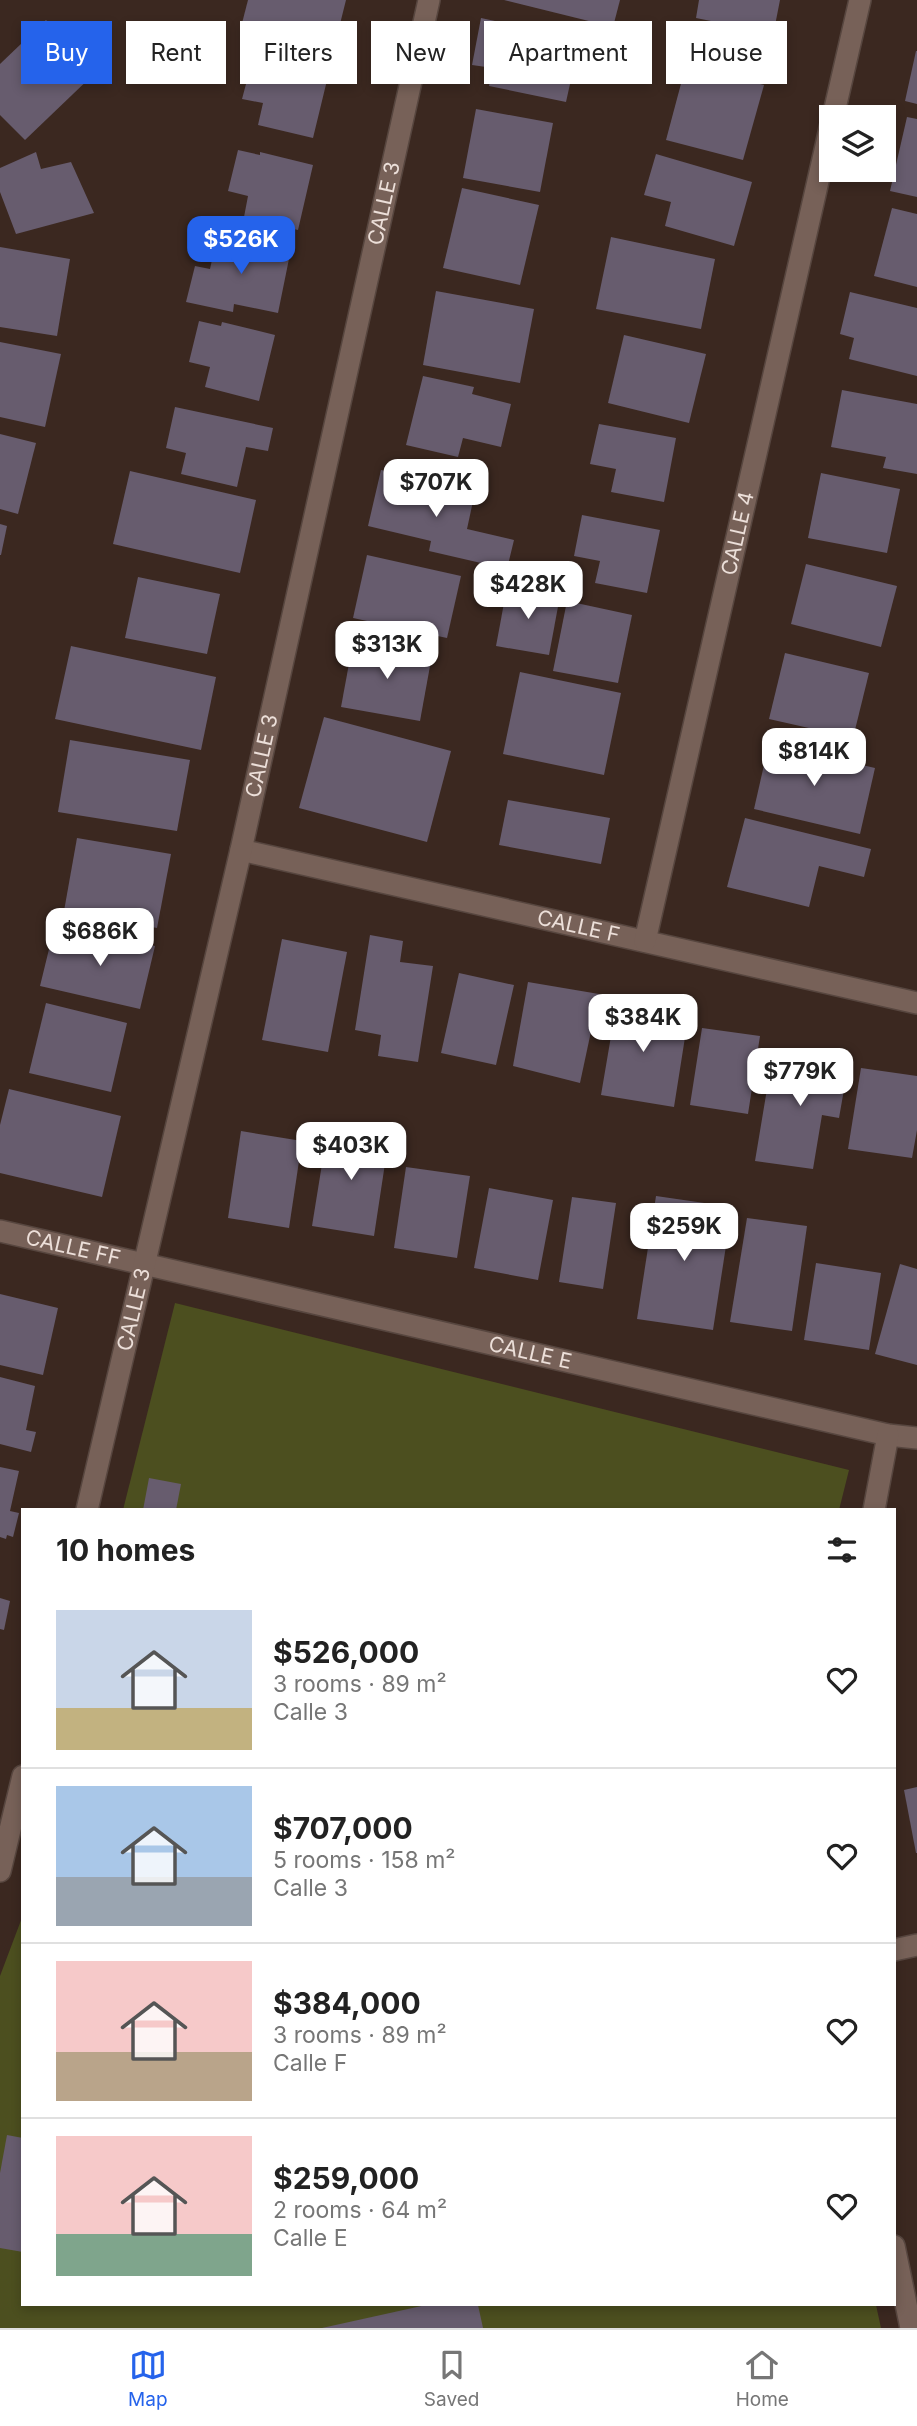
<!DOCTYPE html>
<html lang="en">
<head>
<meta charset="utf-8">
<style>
  :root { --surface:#fff; --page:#f2f2f2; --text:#222; --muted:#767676; --line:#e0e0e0; --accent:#2563eb }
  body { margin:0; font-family:Inter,sans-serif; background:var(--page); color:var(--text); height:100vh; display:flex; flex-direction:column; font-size:26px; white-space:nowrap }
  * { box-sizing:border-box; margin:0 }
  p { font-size:23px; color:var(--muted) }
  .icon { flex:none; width:38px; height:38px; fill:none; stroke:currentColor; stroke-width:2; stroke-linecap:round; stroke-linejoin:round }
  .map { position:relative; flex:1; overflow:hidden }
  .panel { position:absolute; left:21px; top:1508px; width:875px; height:798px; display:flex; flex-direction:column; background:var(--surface); border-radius:0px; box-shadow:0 4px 10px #0003 }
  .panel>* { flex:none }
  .hud { position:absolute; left:21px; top:21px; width:875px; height:63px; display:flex; gap:14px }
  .buttons { position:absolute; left:819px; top:105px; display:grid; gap:14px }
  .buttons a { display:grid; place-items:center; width:77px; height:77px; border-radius:0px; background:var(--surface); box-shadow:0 4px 10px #0003; font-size:35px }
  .price { position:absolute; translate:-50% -60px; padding:0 16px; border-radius:14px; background:#fff; color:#222; font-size:23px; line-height:46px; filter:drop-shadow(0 2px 4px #0008) }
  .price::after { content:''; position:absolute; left:50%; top:42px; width:21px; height:16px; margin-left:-10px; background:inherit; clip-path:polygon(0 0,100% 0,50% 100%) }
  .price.on { background:var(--accent); color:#fff }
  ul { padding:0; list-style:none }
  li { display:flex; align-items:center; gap:21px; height:175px; padding:0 35px }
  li+li { border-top:2px solid var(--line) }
  li span { display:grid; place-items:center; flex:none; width:196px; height:140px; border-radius:0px; color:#555 }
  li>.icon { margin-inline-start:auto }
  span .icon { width:84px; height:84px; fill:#fffc; stroke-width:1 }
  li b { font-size:30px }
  h2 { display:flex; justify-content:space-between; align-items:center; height:84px; padding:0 35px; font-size:30px }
  .chip { padding:0 24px; border-radius:0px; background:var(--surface); box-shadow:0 4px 10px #0003; font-size:24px; line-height:63px }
  .chip.on { background:var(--accent); color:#fff }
  .menu { display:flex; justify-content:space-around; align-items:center; height:98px; border-top:2px solid var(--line); background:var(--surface); font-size:19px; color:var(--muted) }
  .menu a { display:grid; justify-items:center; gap:4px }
  .menu .on { color:var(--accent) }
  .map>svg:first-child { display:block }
</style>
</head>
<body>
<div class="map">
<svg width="917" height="2328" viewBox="0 0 917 2328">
  <rect width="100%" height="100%" fill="#3b2820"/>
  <g fill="#4c4f1f">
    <path d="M 175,1303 L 849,1470 L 839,1510 L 123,1510 Z"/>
    <path d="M 23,1915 L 23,2305 L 876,2305 L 881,2328 L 0,2328 L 0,1976 Z"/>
  </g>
  <g fill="#675c6e">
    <path d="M 248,0 L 346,0 L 333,52 L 240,31 Z"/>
    <path d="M 504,0 L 620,0 L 613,27 Z"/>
    <path d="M 699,0 L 780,0 L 769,56 L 717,45 L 721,23 L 696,18 Z"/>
    <path d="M 481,18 L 580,39 L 566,102 L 489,86 L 493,68 L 472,65 Z"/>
    <path d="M 46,20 L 96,72 L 25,140 L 0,115 L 0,64 Z"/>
    <path d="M 916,51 L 917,51 L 917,104 L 905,101 Z"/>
    <path d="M 253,58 L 275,63 L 276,60 L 329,72 L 313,138 L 258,125 L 263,103 L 242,99 Z"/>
    <path d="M 686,65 L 764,85 L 743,160 L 666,140 Z"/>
    <path d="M 476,109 L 553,123 L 540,192 L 463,178 Z"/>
    <path d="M 907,117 L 917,119 L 917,197 L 890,191 Z"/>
    <path d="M 238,150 L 260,155 L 260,152 L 313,165 L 298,230 L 244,217 L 248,196 L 228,191 Z"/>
    <path d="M 36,152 L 41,169 L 71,162 L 94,213 L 16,234 L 0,192 L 0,168 Z"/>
    <path d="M 656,154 L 752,182 L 734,246 L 665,226 L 671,202 L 644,195 Z"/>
    <path d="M 462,188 L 539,205 L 520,285 L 443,268 Z"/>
    <path d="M 892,208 L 917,214 L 917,287 L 874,276 Z"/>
    <path d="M 218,233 L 291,249 L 278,313 L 234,304 L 233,312 L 186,302 L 195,266 L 210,269 Z"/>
    <path d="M 611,237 L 715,259 L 701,329 L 596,309 Z"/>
    <path d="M 0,247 L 70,259 L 57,336 L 0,327 Z"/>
    <path d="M 436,291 L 534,309 L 520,383 L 423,365 Z"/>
    <path d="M 850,292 L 917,308 L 917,376 L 849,359 L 854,338 L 840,334 Z"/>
    <path d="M 199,321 L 221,326 L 222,322 L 275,335 L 259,401 L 205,387 L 210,367 L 189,362 Z"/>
    <path d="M 624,335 L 706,354 L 689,423 L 608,403 Z"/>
    <path d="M 0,342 L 61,354 L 45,427 L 0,417 Z"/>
    <path d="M 423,376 L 474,387 L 472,394 L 511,404 L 501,447 L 463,438 L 458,457 L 406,445 Z"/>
    <path d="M 842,390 L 917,404 L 917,474 L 883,468 L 886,457 L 831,447 Z"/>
    <path d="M 175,407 L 273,428 L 268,451 L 246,447 L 237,487 L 181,474 L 186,453 L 166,448 Z"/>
    <path d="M 599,424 L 676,438 L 664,502 L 611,492 L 616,469 L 590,464 Z"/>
    <path d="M 0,434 L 36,443 L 18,514 L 0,509 Z"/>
    <path d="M 381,470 L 475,492 L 467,529 L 514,540 L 507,569 L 429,551 L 431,541 L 368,526 Z"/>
    <path d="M 130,471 L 256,500 L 240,573 L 113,544 Z"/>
    <path d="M 821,473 L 900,489 L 887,553 L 808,538 Z"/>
    <path d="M 582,515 L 660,530 L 647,593 L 595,583 L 600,561 L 574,556 Z"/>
    <path d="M 0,524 L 7,526 L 1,555 L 0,555 Z"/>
    <path d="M 367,555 L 461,576 L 447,638 L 353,618 Z"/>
    <path d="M 806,564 L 897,586 L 881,647 L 791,624 Z"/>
    <path d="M 138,577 L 220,594 L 207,654 L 125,638 Z"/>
    <path d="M 507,587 L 560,596 L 549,655 L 496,646 Z"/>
    <path d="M 567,601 L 632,615 L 618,683 L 553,671 Z"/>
    <path d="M 353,642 L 432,655 L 420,721 L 341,707 Z"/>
    <path d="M 71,646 L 216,677 L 201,750 L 55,719 Z"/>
    <path d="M 785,653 L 869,673 L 853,738 L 769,719 Z"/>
    <path d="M 520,672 L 621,693 L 604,775 L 503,754 Z"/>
    <path d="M 324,717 L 451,751 L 427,842 L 299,808 Z"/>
    <path d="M 70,740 L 190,760 L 177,831 L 58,812 Z"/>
    <path d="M 769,743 L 875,768 L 860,834 L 754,809 Z"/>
    <path d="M 508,800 L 610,818 L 601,864 L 499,845 Z"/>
    <path d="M 745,818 L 871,849 L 864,877 L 819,866 L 809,907 L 727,887 Z"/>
    <path d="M 77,838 L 171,854 L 157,928 L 64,911 Z"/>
    <path d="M 74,928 L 155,946 L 140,1009 L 40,986 L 51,941 L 70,946 Z"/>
    <path d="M 370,935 L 403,941 L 400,962 L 433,966 L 418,1062 L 378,1056 L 381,1035 L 355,1030 Z"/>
    <path d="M 282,939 L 347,952 L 328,1052 L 262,1040 Z"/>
    <path d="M 459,973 L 514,985 L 496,1065 L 441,1053 Z"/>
    <path d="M 528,982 L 599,994 L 580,1083 L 513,1066 Z"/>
    <path d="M 618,995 L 668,1003 L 664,1027 L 686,1031 L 674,1107 L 601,1095 Z"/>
    <path d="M 46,1003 L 127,1023 L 111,1092 L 29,1073 Z"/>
    <path d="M 702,1028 L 760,1036 L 748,1114 L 690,1105 Z"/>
    <path d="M 781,1050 L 849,1061 L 839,1118 L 822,1115 L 813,1169 L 755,1161 L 767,1089 L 776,1090 Z"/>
    <path d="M 861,1068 L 917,1076 L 917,1130 L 912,1158 L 848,1149 Z"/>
    <path d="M 9,1089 L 121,1116 L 102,1197 L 0,1173 L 0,1125 Z"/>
    <path d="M 328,1127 L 389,1137 L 374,1236 L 312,1226 Z"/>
    <path d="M 241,1131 L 302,1141 L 289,1228 L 228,1218 Z"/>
    <path d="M 406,1167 L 470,1176 L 457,1258 L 394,1248 Z"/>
    <path d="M 489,1188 L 553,1200 L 538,1280 L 474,1268 Z"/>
    <path d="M 656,1196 L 732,1207 L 713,1330 L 637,1319 Z"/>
    <path d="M 572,1197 L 616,1203 L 603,1289 L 559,1282 Z"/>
    <path d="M 747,1218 L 807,1226 L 792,1331 L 730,1322 Z"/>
    <path d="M 816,1263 L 881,1273 L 869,1350 L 804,1340 Z"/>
    <path d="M 900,1264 L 917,1269 L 917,1365 L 875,1354 Z"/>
    <path d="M 0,1294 L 58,1308 L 43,1375 L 0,1365 Z"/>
    <path d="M 0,1377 L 35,1386 L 26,1430 L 36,1432 L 31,1452 L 0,1444 Z"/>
    <path d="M 0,1467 L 19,1471 L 10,1511 L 19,1513 L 13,1537 L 7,1535 L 6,1539 L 0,1537 Z"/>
    <path d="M 149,1478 L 181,1484 L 176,1510 L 143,1510 Z"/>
    <path d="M 0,1598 L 10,1601 L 4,1630 L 0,1629 Z"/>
    <path d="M 917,1787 L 917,1853 L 916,1853 L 904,1790 Z"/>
    <path d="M 7,2135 L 23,2138 L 23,2252 L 0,2248 L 0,2173 Z"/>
    <path d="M 426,2305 L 478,2305 L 483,2328 L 322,2328 Z"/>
  </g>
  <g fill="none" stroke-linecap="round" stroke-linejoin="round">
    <g stroke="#57463f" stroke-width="24">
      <g id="minor">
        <path d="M 833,117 L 860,0"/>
        <path id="s1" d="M 241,850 L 917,1003"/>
        <path id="s2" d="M 645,941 L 831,124"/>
        <path id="s3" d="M 0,1231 L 888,1435 L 917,1438"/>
        <path id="s4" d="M 87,1510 L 241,850 L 429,0"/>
        <path d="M 874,1510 L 888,1435"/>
        <path d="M 0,1871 L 23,1776"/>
        <path d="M 894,1950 L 917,1945"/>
        <path d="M 894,2246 L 911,2328"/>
      </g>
    </g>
    <use href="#minor" stroke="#776158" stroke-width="21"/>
  </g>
  <g text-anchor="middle" stroke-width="7" stroke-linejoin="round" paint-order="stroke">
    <g font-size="21" fill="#ecdfd9" stroke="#1c1310">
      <text dy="7" stroke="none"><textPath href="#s4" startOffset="1340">CALLE 3</textPath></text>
      <text dy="7" stroke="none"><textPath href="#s2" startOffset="418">CALLE 4</textPath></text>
      <text dy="7" stroke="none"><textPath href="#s4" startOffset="774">CALLE 3</textPath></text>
      <text dy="7" stroke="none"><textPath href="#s1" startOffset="346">CALLE F</textPath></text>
      <text dy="7" stroke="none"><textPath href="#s3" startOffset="75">CALLE FF</textPath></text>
      <text dy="7" stroke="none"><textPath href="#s4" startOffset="206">CALLE 3</textPath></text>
      <text dy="7" stroke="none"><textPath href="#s3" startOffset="544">CALLE E</textPath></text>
    </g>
  </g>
</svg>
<div class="buttons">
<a><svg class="icon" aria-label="layers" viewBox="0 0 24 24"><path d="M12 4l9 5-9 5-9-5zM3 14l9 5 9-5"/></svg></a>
</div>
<b class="price on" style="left:241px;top:276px">$526K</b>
<b class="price" style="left:436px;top:519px">$707K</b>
<b class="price" style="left:528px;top:621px">$428K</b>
<b class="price" style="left:387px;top:681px">$313K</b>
<b class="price" style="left:814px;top:788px">$814K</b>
<b class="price" style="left:100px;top:968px">$686K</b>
<b class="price" style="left:643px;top:1054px">$384K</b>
<b class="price" style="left:800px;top:1108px">$779K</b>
<b class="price" style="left:351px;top:1182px">$403K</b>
<b class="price" style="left:684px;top:1263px">$259K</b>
<div class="hud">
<a class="chip on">Buy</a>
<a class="chip">Rent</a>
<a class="chip">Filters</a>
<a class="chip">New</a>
<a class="chip">Apartment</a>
<a class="chip">House</a>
</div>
<section class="panel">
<h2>10 homes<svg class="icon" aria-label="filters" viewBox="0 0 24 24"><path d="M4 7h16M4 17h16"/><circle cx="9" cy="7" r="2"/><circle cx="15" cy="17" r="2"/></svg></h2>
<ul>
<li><span style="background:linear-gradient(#c9d6e8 70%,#c2b280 0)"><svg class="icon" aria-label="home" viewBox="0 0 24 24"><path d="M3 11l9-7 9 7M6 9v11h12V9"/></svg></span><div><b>$526,000</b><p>3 rooms · 89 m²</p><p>Calle 3</p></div><svg class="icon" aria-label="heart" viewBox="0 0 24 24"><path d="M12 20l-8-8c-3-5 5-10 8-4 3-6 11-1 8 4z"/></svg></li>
<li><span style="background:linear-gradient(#a9c7e8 65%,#9aa5b1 0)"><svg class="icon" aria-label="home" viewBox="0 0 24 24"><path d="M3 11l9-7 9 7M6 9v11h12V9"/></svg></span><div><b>$707,000</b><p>5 rooms · 158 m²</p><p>Calle 3</p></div><svg class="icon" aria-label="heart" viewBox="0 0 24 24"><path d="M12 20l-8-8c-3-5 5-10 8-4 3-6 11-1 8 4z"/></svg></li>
<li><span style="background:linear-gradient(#f6c9c9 65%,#b9a48a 0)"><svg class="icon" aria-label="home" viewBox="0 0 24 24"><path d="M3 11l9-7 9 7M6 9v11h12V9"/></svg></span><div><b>$384,000</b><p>3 rooms · 89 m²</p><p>Calle F</p></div><svg class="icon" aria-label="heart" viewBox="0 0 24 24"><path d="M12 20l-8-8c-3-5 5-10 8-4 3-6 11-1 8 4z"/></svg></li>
<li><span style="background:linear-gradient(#f6c9c9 70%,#7fa58c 0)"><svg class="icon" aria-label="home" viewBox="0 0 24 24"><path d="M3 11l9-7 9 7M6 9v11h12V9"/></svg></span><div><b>$259,000</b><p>2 rooms · 64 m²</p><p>Calle E</p></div><svg class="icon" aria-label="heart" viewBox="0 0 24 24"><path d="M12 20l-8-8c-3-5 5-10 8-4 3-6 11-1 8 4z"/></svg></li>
</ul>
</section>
</div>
<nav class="menu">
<a class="on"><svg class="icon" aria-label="map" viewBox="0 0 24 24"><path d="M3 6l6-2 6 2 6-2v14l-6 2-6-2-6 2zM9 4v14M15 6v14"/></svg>Map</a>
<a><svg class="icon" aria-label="saved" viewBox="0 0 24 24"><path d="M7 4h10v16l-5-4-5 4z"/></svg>Saved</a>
<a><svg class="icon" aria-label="home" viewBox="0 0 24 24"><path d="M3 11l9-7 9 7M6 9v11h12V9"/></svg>Home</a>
</nav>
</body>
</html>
